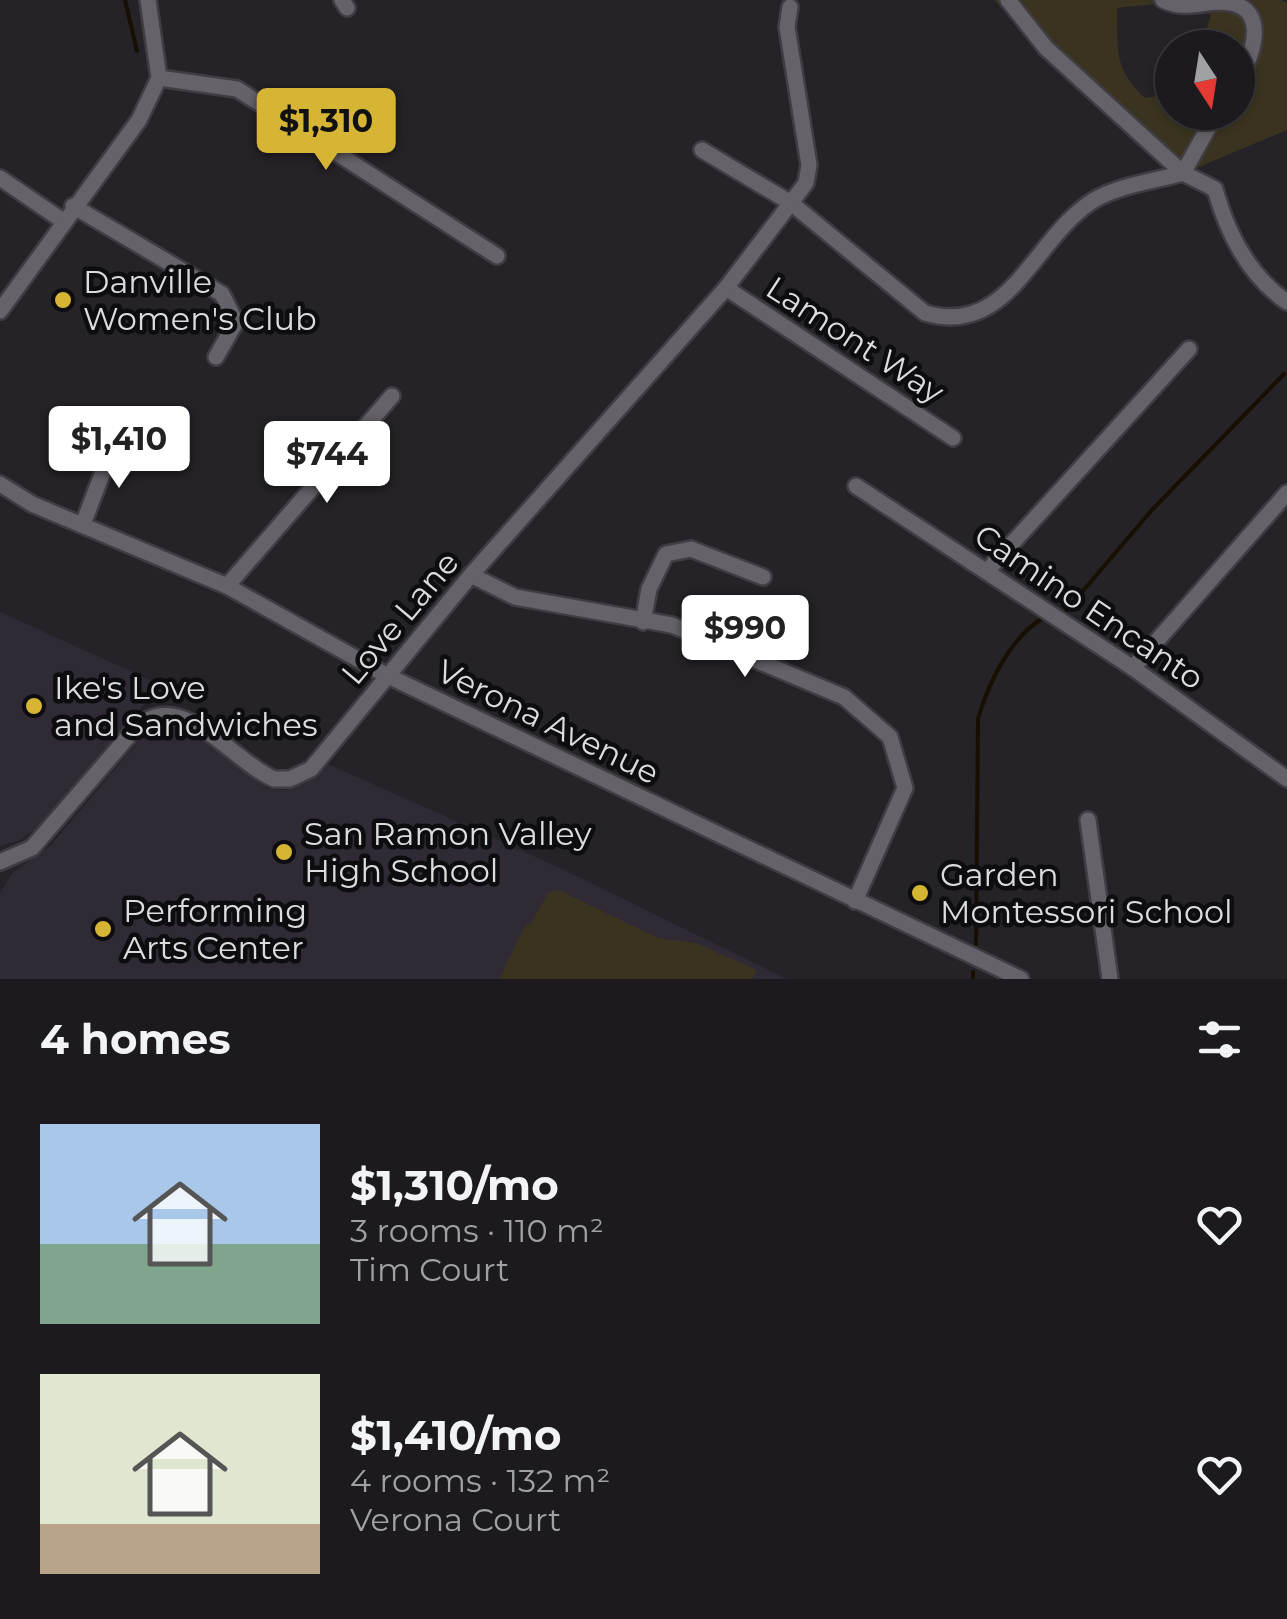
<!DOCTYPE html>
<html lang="en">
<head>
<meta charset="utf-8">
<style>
  :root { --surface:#1c1a1e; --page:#29272b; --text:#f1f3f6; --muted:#a0a1a4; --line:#3a383c; --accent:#d6b534 }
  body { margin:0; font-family:Montserrat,sans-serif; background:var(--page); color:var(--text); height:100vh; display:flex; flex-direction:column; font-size:38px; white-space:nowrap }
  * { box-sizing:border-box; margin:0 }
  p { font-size:32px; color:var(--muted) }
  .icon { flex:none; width:55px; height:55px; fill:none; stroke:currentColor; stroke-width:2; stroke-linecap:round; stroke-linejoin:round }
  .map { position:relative; height:979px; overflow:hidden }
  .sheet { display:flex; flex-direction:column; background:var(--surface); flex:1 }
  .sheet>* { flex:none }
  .needle { width:65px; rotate:168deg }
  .tools { position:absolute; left:1155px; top:30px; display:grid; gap:20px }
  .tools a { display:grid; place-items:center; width:100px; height:100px; border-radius:50%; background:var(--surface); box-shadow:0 2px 8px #0004,0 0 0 2px var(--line); font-size:50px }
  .price { position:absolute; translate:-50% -85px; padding:0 22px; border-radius:10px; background:#fff; color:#222; font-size:32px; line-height:65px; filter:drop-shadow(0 2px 5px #0008) }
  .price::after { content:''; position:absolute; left:50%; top:60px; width:30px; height:22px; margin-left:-15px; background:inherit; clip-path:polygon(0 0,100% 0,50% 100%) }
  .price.active { background:var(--accent); color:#111 }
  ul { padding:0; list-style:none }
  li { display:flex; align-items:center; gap:30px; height:250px; padding:0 40px }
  li span { display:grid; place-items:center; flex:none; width:280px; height:200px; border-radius:0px; color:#555 }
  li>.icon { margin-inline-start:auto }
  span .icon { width:120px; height:120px; fill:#fffc; stroke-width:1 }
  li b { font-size:42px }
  h2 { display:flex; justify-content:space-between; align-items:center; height:120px; padding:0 40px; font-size:42px }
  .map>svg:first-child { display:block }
</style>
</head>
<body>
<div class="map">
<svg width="1287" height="979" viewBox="0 0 1287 979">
  <rect width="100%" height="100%" fill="#252228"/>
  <g fill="#302a35">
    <path d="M 0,612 L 161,685 L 37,828 L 18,841 L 0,846 Z"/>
    <path d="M 165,724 L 188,726 L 268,789 L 286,790 L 303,784 L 328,764 L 560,868 L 787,979 L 0,979 L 0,894 L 12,873 L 51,845 L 145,733 Z"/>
  </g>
  <g fill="#39331f" fill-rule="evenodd">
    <path d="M 994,0 L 1281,0 L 1287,3 L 1287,130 L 1194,169 L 1226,116 L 1207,118 L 1174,171 ZM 1156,4 L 1211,14 L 1201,47 L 1238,48 L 1238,112 L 1172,112 L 1172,93 L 1145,98 C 1113,68 1118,50 1117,8 Z"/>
    <path d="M 559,890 L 658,938 L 696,943 L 757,970 L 752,979 L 499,979 L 526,924 L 530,925 L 548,893 Z"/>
  </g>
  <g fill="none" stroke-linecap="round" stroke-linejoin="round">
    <g stroke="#170f00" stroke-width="4">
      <path d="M 125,0 L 137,51"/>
      <path d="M 1065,612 L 1151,511 L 1284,374"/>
      <path d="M 976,944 L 978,719 C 988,684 1009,640 1040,620"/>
      <path d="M 973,972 L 973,979"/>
    </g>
    <g stroke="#403d42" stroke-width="20">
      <g id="minor">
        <path d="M 342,0 L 347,8"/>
        <path d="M 1008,0 L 1046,48 L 1183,173 L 1217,112"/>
        <path d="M 1163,0 C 1182,10 1198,3 1219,2 C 1271,2 1255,53 1238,81"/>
        <path d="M 159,78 L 237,89 L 497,256"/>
        <path d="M 702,150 L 791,203 L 925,313 C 1010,338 1033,238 1094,200 C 1120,185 1155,181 1183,173 L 1215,189 C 1227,232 1249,276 1287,302"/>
        <path d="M 0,178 L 63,221"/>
        <path d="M 73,206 L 222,294 L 236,322 L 216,357"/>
        <path d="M 726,288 L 953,438"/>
        <path d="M 0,311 L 139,120 L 159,78 L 148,0"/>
        <path d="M 0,484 L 32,504 L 227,586 L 386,675 L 1021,979"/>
        <path d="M 856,486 L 1133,668 L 1287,779"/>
        <path d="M 83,524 L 114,443"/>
        <path d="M 988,570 L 1189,349"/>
        <path d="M 471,575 L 515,597 L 672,625 L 844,697 L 890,737 L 905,788 L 855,901"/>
        <path d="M 227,586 L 392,396"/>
        <path d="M 643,622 L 649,589 L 666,554 L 691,549 L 763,577"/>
        <path d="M 1133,668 L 1287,493"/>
        <path d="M 1088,820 L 1110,979"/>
        <path d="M 0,862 L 32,848 L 133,731 C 179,683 230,760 274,779 L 290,779 L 311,769 L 471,575 L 726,288 L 806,183 L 809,165 L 787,27 L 790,7"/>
      </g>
    </g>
    <use href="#minor" stroke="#666269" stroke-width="15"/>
  </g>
  <g fill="#d6b534" stroke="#0d0c0f" stroke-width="4">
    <circle cx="63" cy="300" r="10"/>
    <circle cx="34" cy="706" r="10"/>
    <circle cx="284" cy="852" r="10"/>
    <circle cx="920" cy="893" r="10"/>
    <circle cx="103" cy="929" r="10"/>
  </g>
  <g text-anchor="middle" stroke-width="9" stroke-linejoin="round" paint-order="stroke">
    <g font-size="32" fill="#dddbdf" stroke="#0d0c0f" text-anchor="start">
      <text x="83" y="293">Danville<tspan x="83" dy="37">Women's Club</tspan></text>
      <text x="54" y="699">Ike's Love<tspan x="54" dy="37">and Sandwiches</tspan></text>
      <text x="304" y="845">San Ramon Valley<tspan x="304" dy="37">High School</tspan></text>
      <text x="940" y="886">Garden<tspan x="940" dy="37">Montessori School</tspan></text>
      <text x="123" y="922">Performing<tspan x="123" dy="37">Arts Center</tspan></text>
    </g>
    <g font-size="32" fill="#dddbdf" stroke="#0d0c0f">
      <text transform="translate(855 340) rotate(33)" y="11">Lamont Way</text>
      <text transform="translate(1089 607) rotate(34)" y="11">Camino Encanto</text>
      <text transform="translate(400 618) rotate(-50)" y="11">Love Lane</text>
      <text transform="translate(548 722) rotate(26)" y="11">Verona Avenue</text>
    </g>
  </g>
</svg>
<div class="tools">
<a><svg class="needle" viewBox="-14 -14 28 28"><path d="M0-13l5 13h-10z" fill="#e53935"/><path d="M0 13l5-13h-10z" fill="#a0a1a4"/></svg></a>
</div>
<b class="price active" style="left:326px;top:173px">$1,310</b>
<b class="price" style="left:119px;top:491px">$1,410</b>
<b class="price" style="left:327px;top:506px">$744</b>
<b class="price" style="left:745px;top:680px">$990</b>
</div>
<section class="sheet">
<h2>4 homes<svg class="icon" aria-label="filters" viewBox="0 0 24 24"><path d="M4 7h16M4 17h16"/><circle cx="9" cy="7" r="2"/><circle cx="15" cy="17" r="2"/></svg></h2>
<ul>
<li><span style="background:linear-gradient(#a9c7e8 60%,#7fa58c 0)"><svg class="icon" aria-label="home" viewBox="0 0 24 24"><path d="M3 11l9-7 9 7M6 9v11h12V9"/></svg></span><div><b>$1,310/mo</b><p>3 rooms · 110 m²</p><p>Tim Court</p></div><svg class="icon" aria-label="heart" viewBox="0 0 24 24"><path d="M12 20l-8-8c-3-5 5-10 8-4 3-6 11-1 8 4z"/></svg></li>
<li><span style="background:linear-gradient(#dfe7d0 75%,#b9a48a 0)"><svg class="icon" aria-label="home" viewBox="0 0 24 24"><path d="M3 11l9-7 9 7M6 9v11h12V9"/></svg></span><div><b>$1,410/mo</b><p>4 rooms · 132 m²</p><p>Verona Court</p></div><svg class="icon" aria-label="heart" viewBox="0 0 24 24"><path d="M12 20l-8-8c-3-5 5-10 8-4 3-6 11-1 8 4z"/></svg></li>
</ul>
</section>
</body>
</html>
